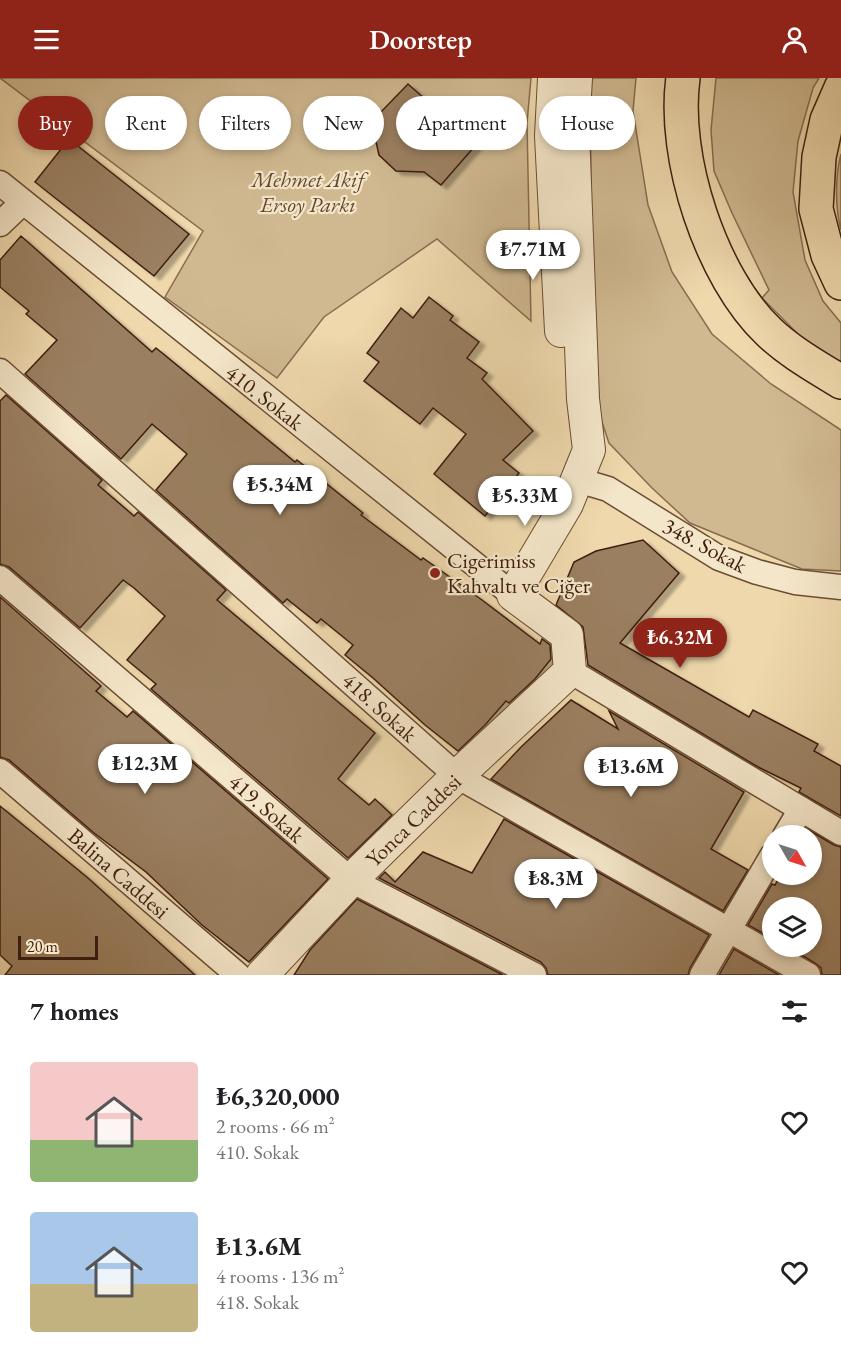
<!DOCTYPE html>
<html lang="en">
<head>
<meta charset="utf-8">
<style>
  :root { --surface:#fff; --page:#f2f2f2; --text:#202124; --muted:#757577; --accent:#8f2418 }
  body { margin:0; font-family:"EB Garamond",serif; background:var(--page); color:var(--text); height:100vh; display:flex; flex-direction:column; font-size:22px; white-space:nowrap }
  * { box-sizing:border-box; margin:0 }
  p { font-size:20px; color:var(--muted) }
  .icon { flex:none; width:33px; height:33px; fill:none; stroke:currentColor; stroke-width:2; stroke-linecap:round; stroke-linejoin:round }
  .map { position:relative; height:897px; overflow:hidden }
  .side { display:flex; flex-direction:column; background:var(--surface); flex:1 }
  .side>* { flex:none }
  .guide { position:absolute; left:18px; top:18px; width:806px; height:54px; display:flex; gap:12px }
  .needle { width:39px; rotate:129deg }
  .controls { position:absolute; left:762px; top:747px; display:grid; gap:12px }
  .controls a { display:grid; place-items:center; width:60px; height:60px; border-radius:50%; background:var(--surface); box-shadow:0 3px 9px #0003; font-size:30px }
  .scale { position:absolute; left:18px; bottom:15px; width:80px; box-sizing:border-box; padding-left:6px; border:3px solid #3f1f0f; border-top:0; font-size:16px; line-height:21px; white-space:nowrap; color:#3f1f0f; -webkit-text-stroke:4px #f4e6c9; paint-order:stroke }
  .price { position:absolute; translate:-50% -51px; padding:0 14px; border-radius:21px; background:#fff; color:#222; font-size:20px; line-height:39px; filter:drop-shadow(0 2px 3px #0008) }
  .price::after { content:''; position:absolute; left:50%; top:36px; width:18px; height:14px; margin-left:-9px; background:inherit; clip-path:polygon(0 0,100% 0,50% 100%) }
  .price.on { background:var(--accent); color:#fff }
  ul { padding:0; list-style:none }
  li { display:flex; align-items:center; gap:18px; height:150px; padding:0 30px }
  li span { display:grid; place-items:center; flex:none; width:168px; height:120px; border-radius:6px; color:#555 }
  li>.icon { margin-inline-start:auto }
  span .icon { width:72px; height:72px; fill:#fffc; stroke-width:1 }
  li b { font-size:26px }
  h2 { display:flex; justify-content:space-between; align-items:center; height:72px; padding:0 30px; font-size:26px }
  .pill { padding:0 21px; border-radius:27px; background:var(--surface); box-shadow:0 3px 9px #0003; font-size:21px; line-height:54px }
  .pill.on { background:var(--accent); color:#fff }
  header { display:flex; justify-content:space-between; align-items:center; height:78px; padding:0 30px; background:var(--accent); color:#fff; font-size:27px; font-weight:600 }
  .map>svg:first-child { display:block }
</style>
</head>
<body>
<header><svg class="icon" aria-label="menu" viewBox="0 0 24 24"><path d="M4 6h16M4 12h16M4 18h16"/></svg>Doorstep<svg class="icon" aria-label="person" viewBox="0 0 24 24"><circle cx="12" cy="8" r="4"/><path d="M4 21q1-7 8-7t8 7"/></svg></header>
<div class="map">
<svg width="841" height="897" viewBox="0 0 841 897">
  <defs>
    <filter id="shadow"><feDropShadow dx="6" dy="4" stdDeviation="1.5" flood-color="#0004"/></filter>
  </defs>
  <rect width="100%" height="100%" fill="#eed8ac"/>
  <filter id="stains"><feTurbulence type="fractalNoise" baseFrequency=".00333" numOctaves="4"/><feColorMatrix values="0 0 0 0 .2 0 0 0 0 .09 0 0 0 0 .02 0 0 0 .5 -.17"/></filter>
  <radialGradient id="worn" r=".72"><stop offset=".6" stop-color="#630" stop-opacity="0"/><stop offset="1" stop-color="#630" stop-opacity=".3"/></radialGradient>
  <g fill="#d0b991" stroke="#886c50" stroke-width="1.5">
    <path d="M 0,0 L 531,0 L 527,45 L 531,243 L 437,161 L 324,239 L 277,300 L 165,219 L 203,153 Z"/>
    <path d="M 590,0 L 636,0 L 633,33 L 648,127 L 672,194 L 712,256 L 771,306 L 841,352 L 841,493 L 802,491 L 690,445 L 652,410 L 609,365 L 600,338 L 592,204 Z"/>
    <path d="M 716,0 L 819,0 L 813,10 L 798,63 L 793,114 L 805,182 L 823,223 L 841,245 L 841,286 L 809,267 L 762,220 L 769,212 L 732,135 L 714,93 L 711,52 Z"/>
    <path d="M 841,76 L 841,152 C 835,129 835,99 841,76 Z"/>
  </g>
  <g fill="#9a7f61" stroke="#3f1f0f" stroke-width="1.5" filter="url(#shadow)">
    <path d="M 408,6 L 463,55 L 461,57 L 475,68 L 441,107 L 424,94 L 396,93 L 379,77 L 374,55 L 378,37 Z"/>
    <path d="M 69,61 L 189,156 L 154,198 L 35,104 Z"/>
    <path d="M 21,158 L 152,274 L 156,270 L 295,384 L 297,382 L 363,435 L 361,437 L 421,482 L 423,480 L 482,522 L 540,566 L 542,561 L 550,567 L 551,581 L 535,601 L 509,625 L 506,623 L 485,647 L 458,673 L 425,647 L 373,600 L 345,577 L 353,567 L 321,541 L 317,545 L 287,521 L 283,525 L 156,412 L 187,376 L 152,346 L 121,381 L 25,296 L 57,262 L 26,236 L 29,233 L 0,209 L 0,182 Z"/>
    <path d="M 429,219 L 453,238 L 450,242 L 479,264 L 467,280 L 487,295 L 482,301 L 533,353 L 503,382 L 519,395 L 485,438 L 434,396 L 466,356 L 433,330 L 420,346 L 364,303 L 379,284 L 367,275 L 401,230 L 413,240 Z"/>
    <path d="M 6,317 L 102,402 L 98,407 L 134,438 L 138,434 L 226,512 L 217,522 L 375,655 L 338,701 L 369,727 L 375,721 L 392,737 L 348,780 L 151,611 L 156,606 L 127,582 L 165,538 L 134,510 L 123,502 L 80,550 L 9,489 L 0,486 L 0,323 Z"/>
    <path d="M 643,462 L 679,495 L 620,565 L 749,639 L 753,632 L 818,666 L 814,673 L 841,688 L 841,738 L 799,714 L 801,710 L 758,689 L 588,587 L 583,549 L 556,527 L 574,484 L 596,473 Z"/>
    <path d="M 0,519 L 101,608 L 96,613 L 127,639 L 133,633 L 328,801 L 249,884 L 202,847 L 146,794 L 94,755 L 9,682 L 0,679 Z"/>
    <path d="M 571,622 L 618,651 L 609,633 L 744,714 L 711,771 L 748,792 L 723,833 L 491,701 L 521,669 Z"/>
    <path d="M 0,728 L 88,800 L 195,897 L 5,897 L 12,888 L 0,877 Z"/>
    <path d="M 504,741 L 709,857 L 690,890 L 688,897 L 548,897 L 546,890 L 541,884 L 379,800 L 385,794 L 395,804 L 423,774 L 472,795 Z"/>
    <path d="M 807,751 L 834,767 L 841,769 L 841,897 L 822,897 L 821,890 L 815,885 L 787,868 L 812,868 L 812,830 L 772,830 L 772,860 L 748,847 L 772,806 L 775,807 L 781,796 L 812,796 L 812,758 L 803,758 Z"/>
    <path d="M 357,821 L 503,897 L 294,897 L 310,872 Z"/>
    <path d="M 734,871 L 779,897 L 719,897 Z"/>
  </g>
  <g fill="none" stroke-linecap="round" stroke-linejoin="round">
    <g stroke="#6b4d36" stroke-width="27">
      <g id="minor">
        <path d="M 0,105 L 513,517"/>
        <path d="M 0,146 L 23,124"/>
        <path d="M 0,293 L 457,698 L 808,897"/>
        <path d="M 578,402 L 608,411 L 719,480 L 757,494 L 795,504 L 841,509"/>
        <path d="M 0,500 L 351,802 L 534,897"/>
        <path d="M 570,593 L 841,755"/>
        <path d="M 0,693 L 238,897"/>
        <path d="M 785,758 L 801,731"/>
        <path d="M 702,897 L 772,778"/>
      </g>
    </g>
    <g stroke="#6b4d36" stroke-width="34">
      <g id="tertiary">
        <path d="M 554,0 L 551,58 L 561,253"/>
        <path d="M 262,897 L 351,802 L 457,698 L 570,593 L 567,557 L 513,517 L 567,426 L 589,372 L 583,321 L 573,52 L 576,0"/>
      </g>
    </g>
    <g stroke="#3f1f0f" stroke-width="36">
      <g id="trunk">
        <path d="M 683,0 C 672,79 711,199 769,254 C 790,274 817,289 841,304"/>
        <path d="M 841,10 L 827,42 L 819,79 L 816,131 L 828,177 L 841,205"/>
      </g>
    </g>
    <use href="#minor" stroke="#f4e6c9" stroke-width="24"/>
    <use href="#tertiary" stroke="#f4e6c9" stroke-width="32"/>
    <use href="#trunk" stroke="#eed8ac" stroke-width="33"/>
  </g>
  <circle fill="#8f2418" stroke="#f4e6c9" stroke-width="2" cx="435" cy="495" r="6"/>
  <g text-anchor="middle" stroke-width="4.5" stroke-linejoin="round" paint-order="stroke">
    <g font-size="22" font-style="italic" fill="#634630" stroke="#f4e6c9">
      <text x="308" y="109">Mehmet Akif<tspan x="308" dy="25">Ersoy Parkı</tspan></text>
    </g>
    <g font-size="22" fill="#3f1f0f" stroke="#f4e6c9">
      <text transform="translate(265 319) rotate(38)" y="8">410. Sokak</text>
      <text transform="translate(705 467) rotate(28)" y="8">348. Sokak</text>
      <text transform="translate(380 629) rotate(42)" y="8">418. Sokak</text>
      <text transform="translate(267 730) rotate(41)" y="8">419. Sokak</text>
      <text transform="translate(413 742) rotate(-44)" y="8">Yonca Caddesi</text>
      <text transform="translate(119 795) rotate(41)" y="8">Balina Caddesi</text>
    </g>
    <g font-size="22" fill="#3f1f0f" stroke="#f4e6c9" text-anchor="start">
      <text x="447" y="490">Cigerimiss<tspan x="447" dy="25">Kahvaltı ve Ciğer</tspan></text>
    </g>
  </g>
  <rect width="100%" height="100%" filter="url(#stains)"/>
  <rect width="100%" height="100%" fill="url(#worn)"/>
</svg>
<div class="controls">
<a><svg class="needle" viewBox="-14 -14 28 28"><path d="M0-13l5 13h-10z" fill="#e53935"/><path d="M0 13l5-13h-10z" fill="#757577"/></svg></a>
<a><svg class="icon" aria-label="layers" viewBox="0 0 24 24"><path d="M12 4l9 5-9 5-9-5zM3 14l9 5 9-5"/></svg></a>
</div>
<div class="scale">20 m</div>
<b class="price" style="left:533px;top:203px">₺7.71M</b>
<b class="price" style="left:280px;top:438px">₺5.34M</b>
<b class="price" style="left:525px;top:449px">₺5.33M</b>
<b class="price on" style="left:680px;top:591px">₺6.32M</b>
<b class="price" style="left:145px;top:717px">₺12.3M</b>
<b class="price" style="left:631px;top:720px">₺13.6M</b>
<b class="price" style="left:556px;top:832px">₺8.3M</b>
<div class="guide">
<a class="pill on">Buy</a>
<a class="pill">Rent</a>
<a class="pill">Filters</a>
<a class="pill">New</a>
<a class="pill">Apartment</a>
<a class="pill">House</a>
</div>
</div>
<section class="side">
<h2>7 homes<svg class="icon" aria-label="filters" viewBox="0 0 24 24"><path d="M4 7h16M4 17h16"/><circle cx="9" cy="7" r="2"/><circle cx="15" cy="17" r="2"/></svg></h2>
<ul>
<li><span style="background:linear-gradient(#f6c9c9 65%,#8fb573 0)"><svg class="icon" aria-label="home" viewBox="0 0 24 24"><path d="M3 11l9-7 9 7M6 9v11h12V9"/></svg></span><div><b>₺6,320,000</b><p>2 rooms · 66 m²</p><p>410. Sokak</p></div><svg class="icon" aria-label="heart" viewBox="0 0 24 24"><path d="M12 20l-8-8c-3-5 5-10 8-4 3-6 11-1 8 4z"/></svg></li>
<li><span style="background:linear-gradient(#a9c7e8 60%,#c2b280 0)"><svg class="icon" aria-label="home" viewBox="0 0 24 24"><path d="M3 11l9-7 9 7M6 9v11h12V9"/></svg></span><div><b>₺13.6M</b><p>4 rooms · 136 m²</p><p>418. Sokak</p></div><svg class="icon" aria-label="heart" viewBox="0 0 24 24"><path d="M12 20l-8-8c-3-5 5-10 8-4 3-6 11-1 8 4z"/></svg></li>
</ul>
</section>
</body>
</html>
